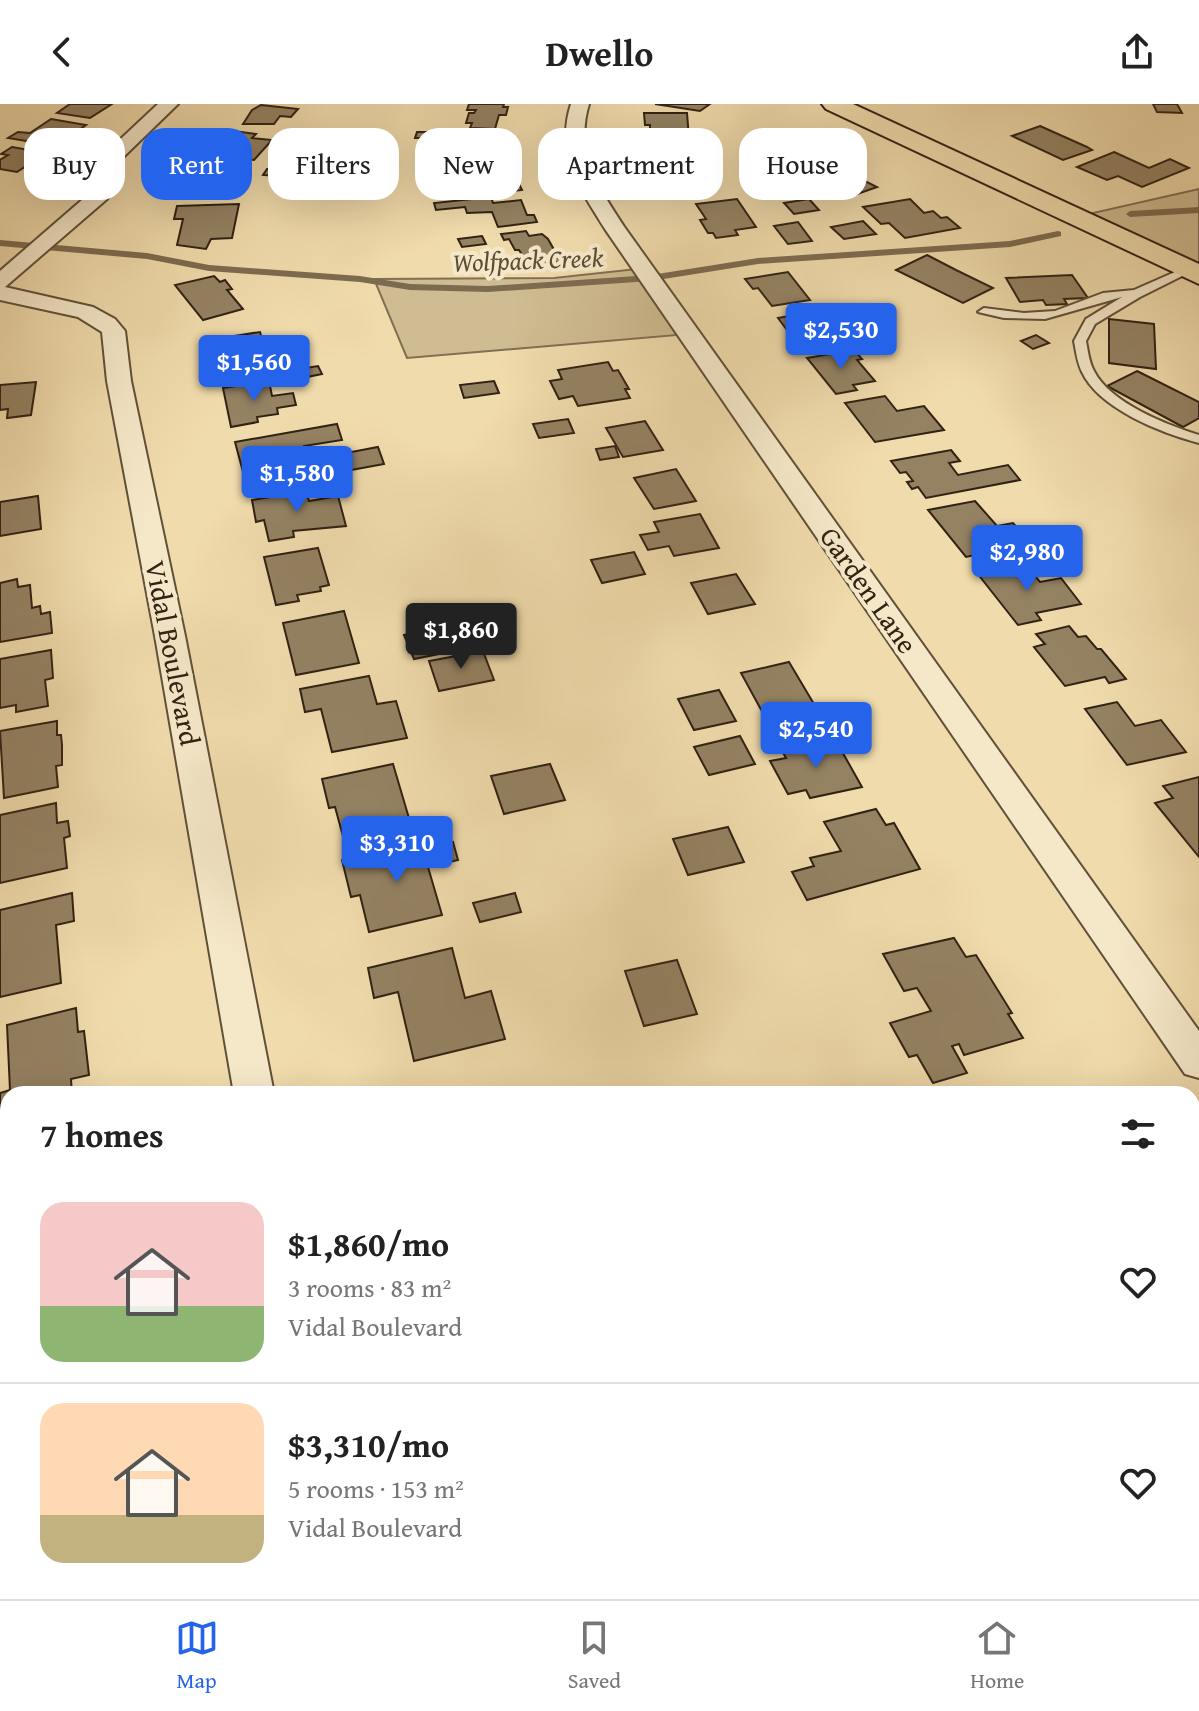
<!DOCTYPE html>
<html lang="en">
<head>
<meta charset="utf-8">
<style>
  :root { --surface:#fff; --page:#f2f2f2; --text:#222; --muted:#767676; --line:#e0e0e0; --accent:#2563eb }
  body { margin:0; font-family:"Gentium Book Plus",serif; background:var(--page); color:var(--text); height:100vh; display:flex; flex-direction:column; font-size:30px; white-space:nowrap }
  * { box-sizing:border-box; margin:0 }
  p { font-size:26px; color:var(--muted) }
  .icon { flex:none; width:44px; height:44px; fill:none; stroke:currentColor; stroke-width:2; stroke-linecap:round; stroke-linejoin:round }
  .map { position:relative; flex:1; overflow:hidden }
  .sheet { position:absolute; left:0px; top:982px; width:1200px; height:514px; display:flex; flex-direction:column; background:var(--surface); border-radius:24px 24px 0 0; box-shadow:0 8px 32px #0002 }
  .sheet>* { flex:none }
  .banner { position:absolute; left:24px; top:24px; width:1152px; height:72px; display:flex; gap:16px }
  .price { position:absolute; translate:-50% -68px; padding:0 18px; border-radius:8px; background:var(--accent); color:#fff; font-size:26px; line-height:52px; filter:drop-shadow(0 2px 4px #0008) }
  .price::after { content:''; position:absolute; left:50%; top:48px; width:24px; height:18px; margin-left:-12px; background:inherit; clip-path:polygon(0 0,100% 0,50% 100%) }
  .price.active { background:#222; color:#fff }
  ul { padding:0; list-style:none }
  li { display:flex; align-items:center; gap:24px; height:200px; padding:0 40px }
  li+li { border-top:2px solid var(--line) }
  li span { display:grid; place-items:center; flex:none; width:224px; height:160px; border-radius:24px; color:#555 }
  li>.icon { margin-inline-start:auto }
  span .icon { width:96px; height:96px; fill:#fffc; stroke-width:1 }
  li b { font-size:34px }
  h2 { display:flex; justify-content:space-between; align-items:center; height:96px; padding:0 40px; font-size:34px }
  .pill { padding:0 28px; border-radius:24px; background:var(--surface); box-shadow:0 8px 32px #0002; font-size:28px; line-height:72px }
  .pill.active { background:var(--accent); color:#fff }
  header { display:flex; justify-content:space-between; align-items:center; height:104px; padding:0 40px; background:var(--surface); font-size:36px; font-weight:600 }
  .tabs { display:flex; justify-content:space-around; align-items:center; height:112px; border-top:2px solid var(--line); background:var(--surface); font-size:22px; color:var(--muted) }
  .tabs a { display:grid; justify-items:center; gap:4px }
  .tabs .active { color:var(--accent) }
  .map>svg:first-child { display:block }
</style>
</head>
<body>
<header><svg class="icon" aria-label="back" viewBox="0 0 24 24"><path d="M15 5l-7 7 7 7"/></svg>Dwello<svg class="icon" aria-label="share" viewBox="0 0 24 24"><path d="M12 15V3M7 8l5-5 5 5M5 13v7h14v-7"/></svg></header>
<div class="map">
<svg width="1199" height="1495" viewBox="0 0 1199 1495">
  <rect width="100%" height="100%" fill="#f0dbac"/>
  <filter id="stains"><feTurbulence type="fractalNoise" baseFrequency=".0025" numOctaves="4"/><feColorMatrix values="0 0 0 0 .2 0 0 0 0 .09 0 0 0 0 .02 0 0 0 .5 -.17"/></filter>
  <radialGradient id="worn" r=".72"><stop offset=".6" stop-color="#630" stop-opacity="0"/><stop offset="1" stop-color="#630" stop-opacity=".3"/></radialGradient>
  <g fill="#d0bc92" stroke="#806f52" stroke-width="2">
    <path d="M 1199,85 L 1199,177 L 1062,116 Z"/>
    <path d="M 646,164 L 689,230 L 407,254 L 374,175 L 554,174 Z"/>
  </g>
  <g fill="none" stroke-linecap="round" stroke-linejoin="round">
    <g fill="#7d6b50" fill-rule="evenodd">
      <path d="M 1199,103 L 1199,109 L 1130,113 L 1126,110 L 1130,107 Z"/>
      <path d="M 1058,127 L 1061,128 L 1061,132 L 1010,143 L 758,160 L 651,177 L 488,188 L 410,186 L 360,178 L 209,167 L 147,155 L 0,142 L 0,136 L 147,149 L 209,161 L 360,172 L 410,180 L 488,182 L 651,171 L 758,154 L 1010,137 Z"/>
    </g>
  </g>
  <g fill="#948263" stroke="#312213" stroke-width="2">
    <path d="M 70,0 L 112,0 L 90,14 L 57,9 Z"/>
    <path d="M 469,0 L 504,0 L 503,3 L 508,3 L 506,11 L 499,11 L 495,25 L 470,24 L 472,19 L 466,19 L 469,9 L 474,9 L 476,6 L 467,6 Z"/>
    <path d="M 655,0 L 710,0 L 700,7 Z"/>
    <path d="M 1153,0 L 1177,0 L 1182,9 L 1157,8 Z"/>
    <path d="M 261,1 L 298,5 L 291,13 L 280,12 L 274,20 L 243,20 L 252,6 Z"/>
    <path d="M 644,9 L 687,9 L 689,34 L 650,34 L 650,21 L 645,21 Z"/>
    <path d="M 51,15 L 86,21 L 56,42 L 8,34 L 18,28 L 30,29 Z"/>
    <path d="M 1040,22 L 1087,43 L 1092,46 L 1063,56 L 1012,32 Z"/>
    <path d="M 301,25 L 325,27 L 320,33 L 296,31 Z"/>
    <path d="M 234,27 L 256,30 L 252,34 L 272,36 L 254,56 L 216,52 L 233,34 L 229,33 Z"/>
    <path d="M 417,28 L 448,28 L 447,34 L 415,34 Z"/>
    <path d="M 500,34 L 501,55 L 463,56 L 463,48 L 451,48 L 451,40 L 463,40 L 463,35 Z"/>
    <path d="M 12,43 L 46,49 L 17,68 L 0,65 L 0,56 L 8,51 L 1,50 Z"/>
    <path d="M 697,43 L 704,54 L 715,53 L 721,62 L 710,63 L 717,75 L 678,79 L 659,46 Z"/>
    <path d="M 1114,48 L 1149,64 L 1170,55 L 1189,64 L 1142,83 L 1118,72 L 1107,76 L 1077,63 Z"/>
    <path d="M 831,57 L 847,65 L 843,66 L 877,83 L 849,93 L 800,68 Z"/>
    <path d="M 455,64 L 458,71 L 435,73 L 433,66 Z"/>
    <path d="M 267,65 L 292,67 L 288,73 L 263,71 Z"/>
    <path d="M 505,65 L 511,78 L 518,78 L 522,86 L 458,93 L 455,86 L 463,85 L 459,76 L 476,74 L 474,68 Z"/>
    <path d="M 202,67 L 240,70 L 229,84 L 221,84 L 217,90 L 184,92 Z"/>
    <path d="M 491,93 L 493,99 L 521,96 L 527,111 L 534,111 L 537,118 L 498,123 L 492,108 L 467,109 L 465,103 L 436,106 L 434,99 Z"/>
    <path d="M 737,95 L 756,123 L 735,126 L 738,131 L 716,134 L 713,129 L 708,129 L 700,116 L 706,115 L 696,100 Z"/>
    <path d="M 809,95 L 819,106 L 794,110 L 784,99 Z"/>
    <path d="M 910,95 L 924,109 L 933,107 L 941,114 L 947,113 L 960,124 L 905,134 L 889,119 L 881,120 L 863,103 Z"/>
    <path d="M 239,100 L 232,134 L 211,135 L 206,145 L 177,141 L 183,115 L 174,115 L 177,102 Z"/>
    <path d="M 863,117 L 876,130 L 844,135 L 831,123 Z"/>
    <path d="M 798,118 L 812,137 L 788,140 L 774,122 Z"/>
    <path d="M 526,127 L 529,132 L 542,130 L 548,135 L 561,158 L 520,163 L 516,155 L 524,154 L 519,146 L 515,146 L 509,135 L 504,136 L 501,130 Z"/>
    <path d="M 482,132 L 486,140 L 462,143 L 458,135 Z"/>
    <path d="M 927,151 L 956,166 L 993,184 L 963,199 L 896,166 Z"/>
    <path d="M 788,168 L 810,196 L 772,202 L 758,184 L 753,185 L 745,175 Z"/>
    <path d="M 1072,171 L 1088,194 L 1064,195 L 1067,200 L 1046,201 L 1043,196 L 1020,198 L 1006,174 Z"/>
    <path d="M 214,172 L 220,178 L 225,176 L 232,185 L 227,186 L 243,205 L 203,216 L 175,181 Z"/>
    <path d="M 818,207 L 842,238 L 801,245 L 778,214 Z"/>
    <path d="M 1109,215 L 1154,220 L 1156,265 L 1109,259 Z"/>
    <path d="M 260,228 L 269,259 L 223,266 L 215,235 Z"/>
    <path d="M 1036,231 L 1049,239 L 1033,245 L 1021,237 Z"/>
    <path d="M 854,246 L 862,255 L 857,256 L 875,277 L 853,281 L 857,286 L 836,290 L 807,254 Z"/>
    <path d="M 608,258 L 613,267 L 618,266 L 629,285 L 625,285 L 630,294 L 578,302 L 573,292 L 559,295 L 550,277 L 562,275 L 558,266 Z"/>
    <path d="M 318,262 L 322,270 L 297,275 L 293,266 Z"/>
    <path d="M 1137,267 L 1199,298 L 1199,314 L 1183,323 L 1107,282 Z"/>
    <path d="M 269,277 L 272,292 L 293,289 L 296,301 L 277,304 L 278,310 L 257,313 L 258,318 L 231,323 L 223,284 Z"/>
    <path d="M 494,277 L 499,289 L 464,294 L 460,281 Z"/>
    <path d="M 36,278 L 31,311 L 7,314 L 8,305 L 0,306 L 0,281 Z"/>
    <path d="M 885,292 L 897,307 L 924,302 L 944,326 L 875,338 L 845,299 Z"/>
    <path d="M 568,315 L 574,329 L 539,334 L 533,320 Z"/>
    <path d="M 645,317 L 663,346 L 623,353 L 606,324 Z"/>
    <path d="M 337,320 L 342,336 L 304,342 L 309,359 L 270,366 L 273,374 L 246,379 L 235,338 Z"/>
    <path d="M 615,342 L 619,353 L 600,356 L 596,345 Z"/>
    <path d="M 378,343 L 384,360 L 351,366 L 346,349 Z"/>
    <path d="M 951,346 L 960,357 L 949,359 L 958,371 L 1008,361 L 1020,376 L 926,394 L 918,383 L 912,385 L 907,378 L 913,377 L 906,368 L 900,369 L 891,357 Z"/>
    <path d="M 676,365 L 696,397 L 654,405 L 634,374 Z"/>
    <path d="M 306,387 L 309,397 L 338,392 L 346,422 L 293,427 L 294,433 L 269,437 L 264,416 L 256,418 L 252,396 Z"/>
    <path d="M 38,392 L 41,425 L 0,432 L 0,398 Z"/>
    <path d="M 975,397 L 997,422 L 1013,419 L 1025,432 L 983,441 L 988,448 L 966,453 L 928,406 Z"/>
    <path d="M 700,410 L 719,444 L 674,452 L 669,442 L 648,446 L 640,431 L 659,428 L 654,418 Z"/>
    <path d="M 318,444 L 329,481 L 320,483 L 321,487 L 297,491 L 299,497 L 276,501 L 264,453 Z"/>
    <path d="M 634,448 L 645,470 L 602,479 L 591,456 Z"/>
    <path d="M 1024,459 L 1040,478 L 1061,474 L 1081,500 L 1036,509 L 1041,516 L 1018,521 L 977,469 Z"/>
    <path d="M 736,470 L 755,500 L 708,510 L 691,479 Z"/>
    <path d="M 17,475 L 18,483 L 30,481 L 32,504 L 40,502 L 41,510 L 50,508 L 52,529 L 0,538 L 0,479 Z"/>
    <path d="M 344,507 L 359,559 L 296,571 L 283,519 Z"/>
    <path d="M 444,522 L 454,547 L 414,555 L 404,531 Z"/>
    <path d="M 1069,522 L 1078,533 L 1086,532 L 1097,545 L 1101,545 L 1126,575 L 1109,579 L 1105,573 L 1065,582 L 1034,543 L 1045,540 L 1036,530 Z"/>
    <path d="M 51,546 L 53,574 L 45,576 L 48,602 L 16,608 L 16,601 L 0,604 L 0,555 Z"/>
    <path d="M 483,547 L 494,576 L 439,587 L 429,557 Z"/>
    <path d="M 789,558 L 814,600 L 764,611 L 741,569 Z"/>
    <path d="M 369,572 L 377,600 L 396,597 L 407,634 L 332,648 L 321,605 L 305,608 L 300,585 Z"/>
    <path d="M 719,586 L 736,617 L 694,626 L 678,595 Z"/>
    <path d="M 1117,598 L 1135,622 L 1161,616 L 1186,648 L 1127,661 L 1085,605 Z"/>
    <path d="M 57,617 L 57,631 L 61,631 L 62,641 L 62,661 L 56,662 L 58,683 L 4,694 L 0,627 Z"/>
    <path d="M 740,632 L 755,660 L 709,671 L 694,643 Z"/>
    <path d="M 835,635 L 862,683 L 810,694 L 806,686 L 788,690 L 770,657 L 786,654 L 782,647 Z"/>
    <path d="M 393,660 L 411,721 L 344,736 L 335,703 L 329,704 L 322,675 Z"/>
    <path d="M 550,660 L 565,696 L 504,710 L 491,672 Z"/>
    <path d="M 1199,673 L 1199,753 L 1155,699 L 1173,694 L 1163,682 Z"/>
    <path d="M 56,699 L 57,719 L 68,717 L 70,732 L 64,734 L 67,764 L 0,779 L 0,711 Z"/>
    <path d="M 876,705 L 886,721 L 894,719 L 920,765 L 807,796 L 792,768 L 814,762 L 810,754 L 841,747 L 824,718 Z"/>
    <path d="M 728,723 L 744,758 L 688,771 L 673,735 Z"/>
    <path d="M 422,738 L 423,744 L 453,738 L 458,756 L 428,763 L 442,811 L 369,828 L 360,791 L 351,793 L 342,756 Z"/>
    <path d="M 72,789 L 74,817 L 56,821 L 61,879 L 0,893 L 0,806 Z"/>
    <path d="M 515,789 L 521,808 L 480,818 L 473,799 Z"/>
    <path d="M 954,834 L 966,853 L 976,851 L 1012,909 L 1008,910 L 1023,934 L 964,951 L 959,940 L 952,942 L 967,969 L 933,979 L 917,951 L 909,953 L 890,919 L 931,907 L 917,884 L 904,887 L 883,850 Z"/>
    <path d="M 452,844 L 465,894 L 491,887 L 505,935 L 414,957 L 398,888 L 374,894 L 368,864 Z"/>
    <path d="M 677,856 L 697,910 L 644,922 L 625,867 Z"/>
    <path d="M 76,904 L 78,928 L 84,927 L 89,971 L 71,975 L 72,990 L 8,990 L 8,1010 L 0,1012 L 0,989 L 10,986 L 7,921 Z"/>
    <path d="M 8,1078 L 8,1163 L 0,1165 L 0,1080 Z"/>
    <path d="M 8,1197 L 8,1319 L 0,1321 L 0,1199 Z"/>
    <path d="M 1192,1211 L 1199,1222 L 1199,1273 L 1192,1276 Z"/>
    <path d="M 1199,1308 L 1199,1348 L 1192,1336 L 1192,1310 Z"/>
    <path d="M 8,1363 L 8,1488 L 52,1488 L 30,1495 L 0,1495 L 0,1436 L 3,1435 L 0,1365 Z"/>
    <path d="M 1199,1368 L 1199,1473 L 1192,1460 L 1192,1371 Z"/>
  </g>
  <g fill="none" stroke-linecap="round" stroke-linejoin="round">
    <g stroke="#615039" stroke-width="4">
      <path id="service" d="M 1184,164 L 1194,166 L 1140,193 L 1095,220 L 1086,237 C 1088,247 1089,258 1094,267 C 1110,299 1167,321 1199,331 L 1199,339 C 1162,329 1099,305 1082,268 C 1077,258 1076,247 1074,237 L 1086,215 L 1122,193 L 1045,215 L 1004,214 L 978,208 L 984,204 L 1024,209 L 1055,207 L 1103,189 L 1134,186 Z"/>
    </g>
    <g stroke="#615039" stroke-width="4">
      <g id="minor">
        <path d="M 158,0 L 178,0 L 111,65 L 110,91 L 107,95 L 5,183 L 93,203 L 115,215 L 125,227 L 131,277 L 185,532 L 274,990 L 234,990 L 155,532 L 107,277 L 102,228 L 78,213 L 0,196 L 0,167 L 90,89 L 94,60 Z"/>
        <path d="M 571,0 L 589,0 C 574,48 599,84 625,124 L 1199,927 L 1199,974 L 1185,970 L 605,125 C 580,85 555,49 571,0 Z"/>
        <path d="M 315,1488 L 365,1488 L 366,1495 L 316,1495 Z"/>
      </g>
    </g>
    <g stroke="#312213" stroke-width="4">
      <path id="trunk" d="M 822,0 L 853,0 L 1199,160 L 1199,180 L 826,5 Z"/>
    </g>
    <use href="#service" fill="#f5e8c9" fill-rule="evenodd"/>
    <use href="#minor" fill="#f5e8c9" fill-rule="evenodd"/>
    <use href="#trunk" fill="#f0dbac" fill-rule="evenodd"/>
  </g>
  <g text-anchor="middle" stroke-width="8" stroke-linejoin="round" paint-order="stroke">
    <g font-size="26" font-style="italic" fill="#5d4d36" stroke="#f5e8c9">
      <text transform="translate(528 156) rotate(-2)" y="9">Wolfpack Creek</text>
    </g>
    <g font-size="28" fill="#312213" stroke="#f5e8c9">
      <text transform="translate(869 486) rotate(55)" y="10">Garden Lane</text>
      <text transform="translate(173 549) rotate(79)" y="10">Vidal Boulevard</text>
    </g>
  </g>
  <rect width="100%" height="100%" filter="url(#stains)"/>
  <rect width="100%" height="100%" fill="url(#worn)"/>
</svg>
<b class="price" style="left:841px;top:267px">$2,530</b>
<b class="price" style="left:254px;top:299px">$1,560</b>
<b class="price" style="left:297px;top:410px">$1,580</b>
<b class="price" style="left:1027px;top:489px">$2,980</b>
<b class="price active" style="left:461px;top:567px">$1,860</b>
<b class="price" style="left:816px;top:666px">$2,540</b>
<b class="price" style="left:397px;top:780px">$3,310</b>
<div class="banner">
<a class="pill">Buy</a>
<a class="pill active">Rent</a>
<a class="pill">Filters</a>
<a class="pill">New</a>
<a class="pill">Apartment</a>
<a class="pill">House</a>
</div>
<section class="sheet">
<h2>7 homes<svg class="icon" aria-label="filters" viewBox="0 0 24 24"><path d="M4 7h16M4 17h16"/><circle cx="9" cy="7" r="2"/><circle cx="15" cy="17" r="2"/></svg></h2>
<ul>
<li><span style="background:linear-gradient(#f6c9c9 65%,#8fb573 0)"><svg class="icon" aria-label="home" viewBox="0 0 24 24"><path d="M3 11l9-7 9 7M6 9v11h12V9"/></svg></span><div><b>$1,860/mo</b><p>3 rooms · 83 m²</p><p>Vidal Boulevard</p></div><svg class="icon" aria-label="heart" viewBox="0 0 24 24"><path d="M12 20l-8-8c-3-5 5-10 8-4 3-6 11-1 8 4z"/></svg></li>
<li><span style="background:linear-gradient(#ffd9b3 70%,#c2b280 0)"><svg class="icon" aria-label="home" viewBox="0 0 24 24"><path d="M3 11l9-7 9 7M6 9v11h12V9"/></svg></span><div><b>$3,310/mo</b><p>5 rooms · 153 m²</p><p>Vidal Boulevard</p></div><svg class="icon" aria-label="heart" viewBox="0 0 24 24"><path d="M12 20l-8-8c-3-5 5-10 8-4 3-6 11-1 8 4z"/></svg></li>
</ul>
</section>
</div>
<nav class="tabs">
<a class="active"><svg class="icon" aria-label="map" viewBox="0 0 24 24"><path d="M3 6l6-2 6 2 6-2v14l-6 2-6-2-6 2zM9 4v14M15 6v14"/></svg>Map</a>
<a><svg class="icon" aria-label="saved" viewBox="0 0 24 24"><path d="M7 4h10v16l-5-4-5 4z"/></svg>Saved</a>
<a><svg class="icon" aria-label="home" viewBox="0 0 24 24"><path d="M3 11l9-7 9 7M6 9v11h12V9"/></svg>Home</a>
</nav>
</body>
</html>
